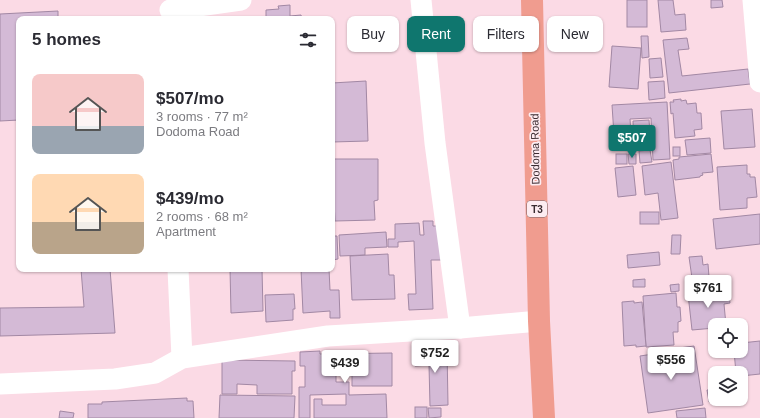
<!DOCTYPE html>
<html lang="en">
<head>
<meta charset="utf-8">
<style>
  :root { --surface:#fff; --page:#f7f7f7; --text:#2b2b33; --muted:#7c7c81; --accent:#0f766e }
  body { margin:0; font-family:Helvetica,sans-serif; background:var(--page); color:var(--text); height:100vh; display:flex; flex-direction:column; font-size:15px; white-space:nowrap }
  * { box-sizing:border-box; margin:0 }
  p { font-size:13px; color:var(--muted) }
  .icon { flex:none; width:22px; height:22px; fill:none; stroke:currentColor; stroke-width:2; stroke-linecap:round; stroke-linejoin:round }
  .map { position:relative; flex:1; overflow:hidden }
  .sheet { position:absolute; left:16px; top:16px; width:319px; height:256px; display:flex; flex-direction:column; background:var(--surface); border-radius:8px; box-shadow:0 1px 3px #0004 }
  .sheet>* { flex:none }
  .banner { position:absolute; left:347px; top:16px; width:353px; height:36px; display:flex; gap:8px }
  .fabs { position:absolute; left:708px; top:318px; display:grid; gap:8px }
  .fabs a { display:grid; place-items:center; width:40px; height:40px; border-radius:8px; background:var(--surface); box-shadow:0 1px 3px #0004; font-size:20px }
  .price { position:absolute; translate:-50% -34px; padding:0 9px; border-radius:4px; background:#fff; color:#222; font-size:13px; line-height:26px; filter:drop-shadow(0 1px 2px #0008) }
  .price::after { content:''; position:absolute; left:50%; top:24px; width:12px; height:9px; margin-left:-6px; background:inherit; clip-path:polygon(0 0,100% 0,50% 100%) }
  .price.current { background:var(--accent); color:#fff }
  ul { padding:0; list-style:none }
  li { display:flex; align-items:center; gap:12px; height:100px; padding:0 16px }
  li span { display:grid; place-items:center; flex:none; width:112px; height:80px; border-radius:8px; color:#555 }
  li>.icon { margin-inline-start:auto }
  span .icon { width:48px; height:48px; fill:#fffc; stroke-width:1 }
  li b { font-size:17px }
  h2 { display:flex; justify-content:space-between; align-items:center; height:48px; padding:0 16px; font-size:17px }
  .pill { padding:0 14px; border-radius:8px; background:var(--surface); box-shadow:0 1px 3px #0004; font-size:14px; line-height:36px }
  .pill.current { background:var(--accent); color:#fff }
  .map>svg:first-child { display:block }
</style>
</head>
<body>
<div class="map">
<svg width="760" height="418" viewBox="0 0 760 418">
  <rect width="100%" height="100%" fill="#fbdae5"/>
  <g fill="#d4bad6" stroke="#a288a4">
    <rect x="627" y="0" width="20" height="27"/>
    <path d="M 658,0 L 673,0 L 675,15 L 685,14 L 686,30 L 661,32 Z"/>
    <path d="M 711,0 L 722,0 L 723,7 L 711,8 Z"/>
    <path d="M 290,5 L 290,16 L 301,15 L 302,19 L 266,19 L 266,10 L 279,9 L 278,6 Z"/>
    <path d="M 58,11 L 58,19 L 19,19 L 19,120 L 0,121 L 0,14 Z"/>
    <path d="M 258,17 L 258,19 L 215,19 Z"/>
    <path d="M 641,36 L 648,36 L 649,57 L 642,58 Z"/>
    <path d="M 687,38 L 689,49 L 678,50 L 682,76 L 748,69 L 750,84 L 669,93 L 663,40 Z"/>
    <path d="M 612,46 L 641,48 L 638,89 L 609,87 Z"/>
    <path d="M 661,58 L 663,77 L 650,78 L 649,59 Z"/>
    <path d="M 366,81 L 368,141 L 332,142 L 332,83 Z"/>
    <path d="M 664,81 L 665,98 L 649,100 L 648,82 Z"/>
    <path d="M 681,99 L 681,101 L 686,100 L 687,104 L 696,103 L 697,113 L 701,113 L 702,129 L 694,130 L 695,136 L 675,138 L 673,113 L 671,114 L 670,102 L 674,102 L 673,100 Z"/>
    <path d="M 667,102 L 670,159 L 653,160 L 651,118 L 630,119 L 632,149 L 615,150 L 612,105 Z"/>
    <path d="M 752,109 L 755,147 L 724,149 L 721,111 Z"/>
    <path d="M 649,120 L 651,147 L 634,148 L 633,121 Z"/>
    <path d="M 710,138 L 711,153 L 687,155 L 685,140 Z"/>
    <rect x="673" y="147" width="7" height="9"/>
    <path d="M 650,150 L 652,162 L 640,163 L 639,151 Z"/>
    <rect x="616" y="154" width="11" height="10"/>
    <path d="M 628,154 L 636,154 L 636,164 L 629,164 Z"/>
    <path d="M 711,154 L 713,172 L 702,173 L 703,175 L 700,176 L 700,177 L 675,180 L 673,160 L 679,159 L 679,157 Z"/>
    <path d="M 333,159 L 378,159 L 378,200 L 374,201 L 375,220 L 335,221 L 334,202 L 332,202 L 332,186 L 334,186 Z"/>
    <path d="M 671,162 L 678,218 L 661,220 L 658,193 L 645,195 L 642,166 Z"/>
    <path d="M 747,165 L 747,174 L 750,174 L 750,177 L 755,177 L 757,197 L 747,198 L 747,208 L 720,210 L 717,167 Z"/>
    <path d="M 633,166 L 636,195 L 618,197 L 615,168 Z"/>
    <rect x="640" y="212" width="19" height="12"/>
    <path d="M 760,214 L 760,244 L 716,249 L 713,219 Z"/>
    <path d="M 423,221 L 433,221 L 433,226 L 441,226 L 442,260 L 431,260 L 433,309 L 409,310 L 408,294 L 416,294 L 414,241 L 398,242 L 398,247 L 388,247 L 388,239 L 395,239 L 395,224 L 419,223 L 420,235 L 424,235 Z"/>
    <path d="M 386,232 L 387,247 L 365,248 L 365,255 L 340,256 L 339,235 Z"/>
    <path d="M 672,235 L 681,235 L 680,254 L 671,254 Z"/>
    <path d="M 332,236 L 337,236 L 338,259 L 332,260 Z"/>
    <path d="M 659,252 L 660,265 L 628,268 L 627,255 Z"/>
    <path d="M 388,254 L 389,275 L 394,275 L 395,299 L 352,300 L 350,256 Z"/>
    <path d="M 702,256 L 703,265 L 708,264 L 709,277 L 692,278 L 689,257 Z"/>
    <path d="M 81,269 L 110,269 L 115,333 L 0,336 L 0,308 L 84,307 Z"/>
    <path d="M 230,269 L 262,269 L 263,311 L 231,313 Z"/>
    <path d="M 301,269 L 329,269 L 330,290 L 339,290 L 340,318 L 330,318 L 330,311 L 303,313 Z"/>
    <path d="M 645,279 L 645,287 L 633,287 L 633,280 Z"/>
    <path d="M 679,284 L 679,291 L 671,292 L 670,285 Z"/>
    <path d="M 728,289 L 730,303 L 724,304 L 726,325 L 715,325 L 715,328 L 692,330 L 688,294 Z"/>
    <path d="M 676,293 L 677,307 L 680,307 L 681,321 L 678,322 L 678,332 L 673,332 L 674,345 L 646,347 L 643,296 Z"/>
    <path d="M 294,294 L 295,309 L 293,309 L 293,320 L 266,322 L 265,295 Z"/>
    <path d="M 634,301 L 634,303 L 642,302 L 646,346 L 636,347 L 636,345 L 624,346 L 622,302 Z"/>
    <path d="M 760,341 L 760,374 L 741,376 L 741,373 L 736,373 L 734,351 L 741,351 L 741,343 Z"/>
    <path d="M 694,346 L 703,405 L 648,413 L 640,356 L 673,351 L 675,368 L 682,367 L 679,348 Z"/>
    <path d="M 447,349 L 448,405 L 430,406 L 429,365 L 415,366 L 414,350 Z"/>
    <path d="M 320,351 L 320,354 L 392,353 L 392,386 L 352,386 L 352,370 L 336,371 L 336,382 L 349,382 L 349,395 L 386,394 L 387,418 L 314,418 L 314,399 L 322,399 L 322,405 L 346,405 L 346,394 L 310,395 L 310,418 L 299,418 L 299,387 L 305,387 L 305,366 L 300,366 L 300,352 Z"/>
    <path d="M 222,360 L 295,361 L 295,371 L 292,371 L 292,394 L 257,394 L 257,385 L 237,384 L 237,394 L 222,394 Z"/>
    <path d="M 715,389 L 715,399 L 722,399 L 709,402 L 707,390 Z"/>
    <path d="M 220,395 L 295,396 L 294,418 L 219,418 Z"/>
    <path d="M 187,398 L 187,401 L 193,401 L 194,418 L 88,418 L 88,404 L 102,404 L 102,402 Z"/>
    <rect x="415" y="407" width="12" height="11"/>
    <path d="M 428,408 L 441,408 L 441,417 L 429,418 Z"/>
    <path d="M 705,408 L 706,418 L 677,418 L 676,411 Z"/>
    <path d="M 60,411 L 74,413 L 73,418 L 59,418 Z"/>
  </g>
  <g fill="none" stroke-linecap="round" stroke-linejoin="round">
    <g stroke="#fff" stroke-width="21">
      <path d="M 421,0 L 435,143 L 460,328"/>
      <path d="M 753,0 L 760,82"/>
      <path d="M 170,10 L 241,0"/>
      <path d="M 178,269 L 182,358"/>
      <path d="M 0,384 L 115,379 L 155,373 L 182,358 L 328,336 L 460,328 L 539,321"/>
    </g>
    <path stroke="#f09c8f" stroke-width="22" d="M 532,0 L 539,321 L 544,418"/>
  </g>
  <g text-anchor="middle" stroke-width="3.5" stroke-linejoin="round" paint-order="stroke">
    <rect fill="#fdecf1" stroke="#74656a" stroke-width="1" x="527" y="201" width="20" height="16" rx="3"/>
    <g font-size="10" font-weight="bold" fill="#3a2b30">
      <text x="537" y="213">T3</text>
    </g>
    <g font-size="11" fill="#3a2b30" stroke="#fdecf1">
      <text transform="translate(535 149) rotate(-91)" y="4">Dodoma Road</text>
    </g>
  </g>
</svg>
<div class="fabs">
<a><svg class="icon" aria-label="locate" viewBox="0 0 24 24"><circle cx="12" cy="12" r="6"/><path d="M12 2v4M12 18v4M2 12h4M18 12h4"/></svg></a>
<a><svg class="icon" aria-label="layers" viewBox="0 0 24 24"><path d="M12 4l9 5-9 5-9-5zM3 14l9 5 9-5"/></svg></a>
</div>
<b class="price current" style="left:632px;top:159px">$507</b>
<b class="price" style="left:708px;top:309px">$761</b>
<b class="price" style="left:435px;top:374px">$752</b>
<b class="price" style="left:671px;top:381px">$556</b>
<b class="price" style="left:345px;top:384px">$439</b>
<div class="banner">
<a class="pill">Buy</a>
<a class="pill current">Rent</a>
<a class="pill">Filters</a>
<a class="pill">New</a>
</div>
<section class="sheet">
<h2>5 homes<svg class="icon" aria-label="filters" viewBox="0 0 24 24"><path d="M4 7h16M4 17h16"/><circle cx="9" cy="7" r="2"/><circle cx="15" cy="17" r="2"/></svg></h2>
<ul>
<li><span style="background:linear-gradient(#f6c9c9 65%,#9aa5b1 0)"><svg class="icon" aria-label="home" viewBox="0 0 24 24"><path d="M3 11l9-7 9 7M6 9v11h12V9"/></svg></span><div><b>$507/mo</b><p>3 rooms · 77 m²</p><p>Dodoma Road</p></div></li>
<li><span style="background:linear-gradient(#ffd9b3 60%,#b9a48a 0)"><svg class="icon" aria-label="home" viewBox="0 0 24 24"><path d="M3 11l9-7 9 7M6 9v11h12V9"/></svg></span><div><b>$439/mo</b><p>2 rooms · 68 m²</p><p>Apartment</p></div></li>
</ul>
</section>
</div>
</body>
</html>
